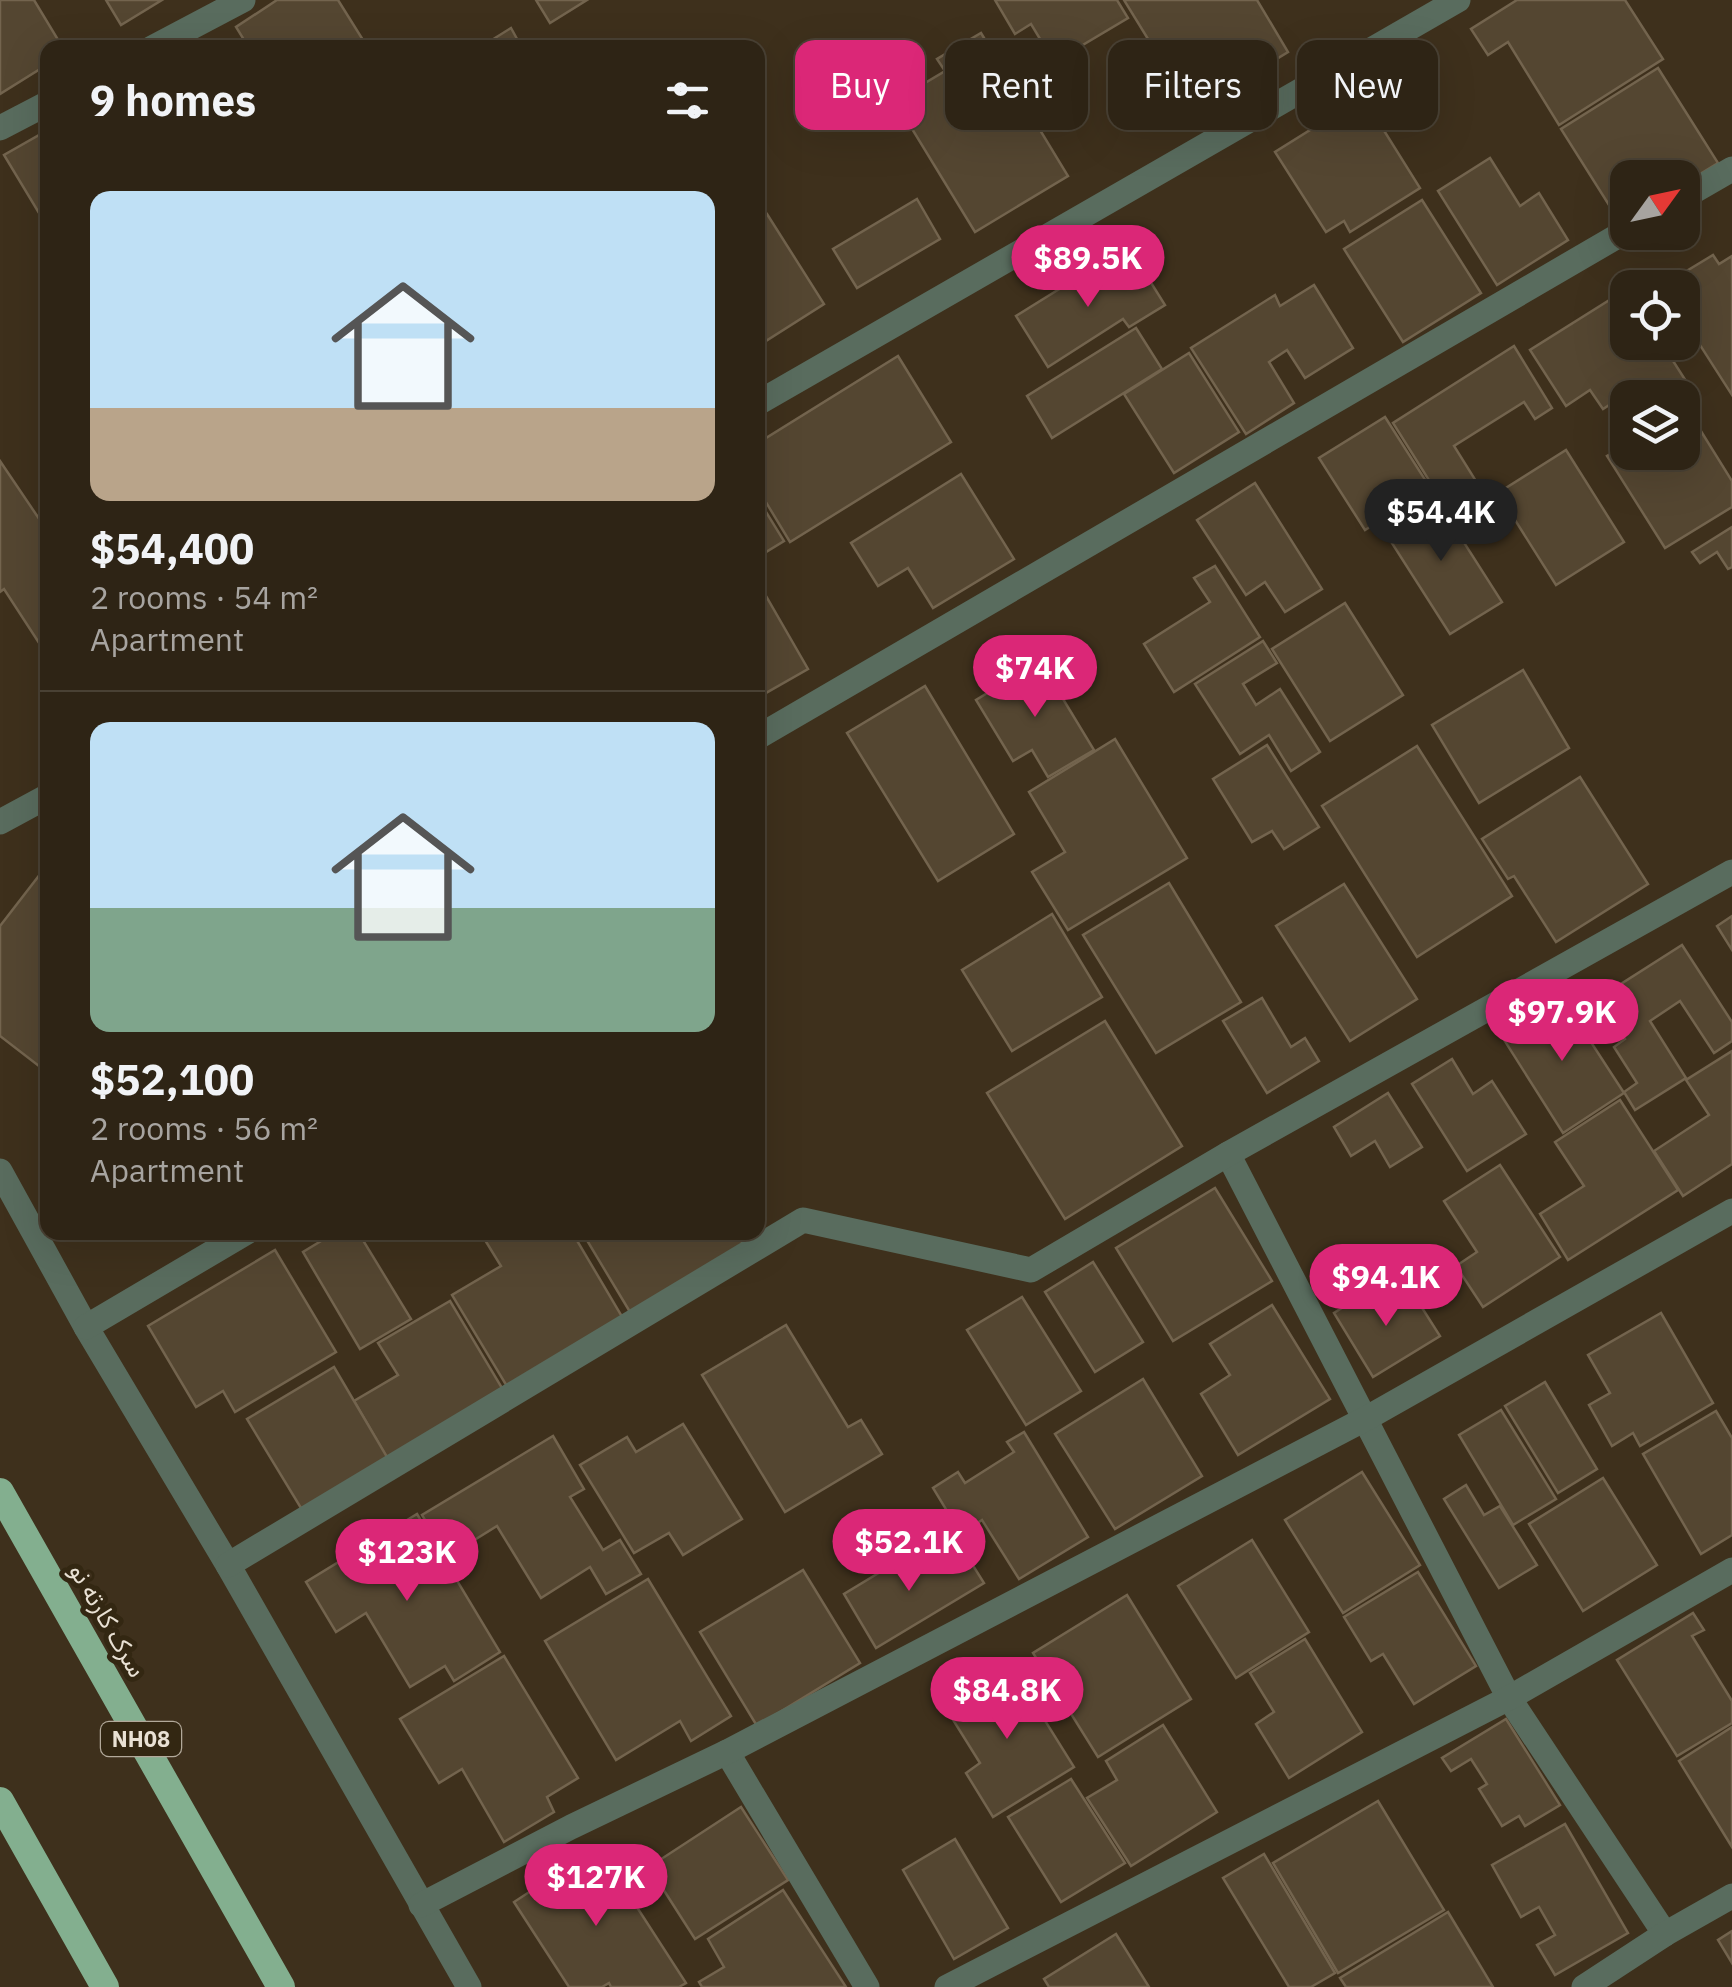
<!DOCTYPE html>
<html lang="en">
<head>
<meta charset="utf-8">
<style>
  :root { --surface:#2e2415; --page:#362c1e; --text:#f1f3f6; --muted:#a7a4a0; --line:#494134; --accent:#db2777 }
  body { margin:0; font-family:"IBM Plex Sans","Noto Sans Arabic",sans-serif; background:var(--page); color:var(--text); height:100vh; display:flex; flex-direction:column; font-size:38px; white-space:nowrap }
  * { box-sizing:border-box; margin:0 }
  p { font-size:32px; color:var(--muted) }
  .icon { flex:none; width:55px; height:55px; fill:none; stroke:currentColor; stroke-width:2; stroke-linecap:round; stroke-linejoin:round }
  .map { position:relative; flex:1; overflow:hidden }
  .side { position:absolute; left:40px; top:40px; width:725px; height:1200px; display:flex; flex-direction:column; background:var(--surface); border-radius:20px; box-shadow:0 10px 40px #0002,0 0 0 2px var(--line) }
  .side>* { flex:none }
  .hud { position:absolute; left:795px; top:40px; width:785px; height:90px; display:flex; gap:20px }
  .needle { width:65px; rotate:57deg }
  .fabs { position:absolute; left:1610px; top:160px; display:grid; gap:20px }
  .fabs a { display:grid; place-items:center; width:90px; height:90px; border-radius:20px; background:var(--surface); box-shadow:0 10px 40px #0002,0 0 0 2px var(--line); font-size:50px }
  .price { position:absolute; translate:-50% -85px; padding:0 22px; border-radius:35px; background:var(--accent); color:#fff; font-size:32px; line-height:65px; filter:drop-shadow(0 2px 5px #0008) }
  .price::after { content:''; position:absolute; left:50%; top:60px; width:30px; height:22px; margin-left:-15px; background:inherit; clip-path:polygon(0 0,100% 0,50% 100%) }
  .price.on { background:#222; color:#fff }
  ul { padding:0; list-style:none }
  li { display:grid; align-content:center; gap:20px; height:530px; padding:0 50px }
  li+li { border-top:2px solid var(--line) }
  li span { display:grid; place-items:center; height:310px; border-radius:20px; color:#555 }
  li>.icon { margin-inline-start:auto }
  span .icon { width:180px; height:180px; fill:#fffc; stroke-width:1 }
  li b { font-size:42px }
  h2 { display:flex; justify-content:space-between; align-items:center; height:120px; padding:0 50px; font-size:42px }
  .pill { padding:0 35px; border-radius:20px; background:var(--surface); box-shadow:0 10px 40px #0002,0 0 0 2px var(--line); font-size:35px; line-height:90px }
  .pill.on { background:var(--accent); color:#fff }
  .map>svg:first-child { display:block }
</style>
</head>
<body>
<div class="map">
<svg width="1732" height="1987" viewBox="0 0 1732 1987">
  <rect width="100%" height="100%" fill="#3e301c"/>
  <g fill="#544631" stroke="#73644e" stroke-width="2.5">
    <path d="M 0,0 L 34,0 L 63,48 L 48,48 L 48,64 L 0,94 Z"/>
    <path d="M 106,0 L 162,0 L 121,25 Z"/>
    <path d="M 277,0 L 338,0 L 368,48 L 249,48 L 236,27 Z"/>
    <path d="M 536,0 L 587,0 L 550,23 Z"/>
    <path d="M 995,0 L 1117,0 L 1128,18 L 1054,62 L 1031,24 L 1015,34 Z"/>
    <path d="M 1124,0 L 1257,0 L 1288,52 L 1204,103 L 1169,45 L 1156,52 Z"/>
    <path d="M 1517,0 L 1625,0 L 1663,59 L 1559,125 L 1508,42 L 1488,55 L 1471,29 Z"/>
    <path d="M 511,28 L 522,48 L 479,48 Z"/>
    <path d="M 981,33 L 1068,176 L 975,232 L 895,101 L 945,71 L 937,59 Z"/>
    <path d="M 1658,68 L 1718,163 L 1682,185 L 1682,178 L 1628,178 L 1628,220 L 1621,224 L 1561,129 Z"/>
    <path d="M 1363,97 L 1420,188 L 1350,232 L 1344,221 L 1326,232 L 1275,152 Z"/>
    <path d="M 48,130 L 48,228 L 4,155 Z"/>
    <path d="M 1490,158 L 1520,206 L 1539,193 L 1568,240 L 1497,285 L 1438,191 Z"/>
    <path d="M 917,199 L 940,239 L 857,288 L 833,249 Z"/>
    <path d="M 1422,200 L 1481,293 L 1403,342 L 1344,249 Z"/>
    <path d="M 767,214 L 824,304 L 758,346 L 758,220 Z"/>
    <path d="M 1713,255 L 1719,264 L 1732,256 L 1732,395 L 1682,317 L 1682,288 L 1691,282 L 1685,272 Z"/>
    <path d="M 1138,262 L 1165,305 L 1129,327 L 1123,319 L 1048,367 L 1016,316 L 1098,265 L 1108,280 Z"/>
    <path d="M 1314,285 L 1353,348 L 1305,378 L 1287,350 L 1269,362 L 1294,403 L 1246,434 L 1191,348 L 1275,295 L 1280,306 Z"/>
    <path d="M 1627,289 L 1628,342 L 1661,342 L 1691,389 L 1679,398 L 1648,398 L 1640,385 L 1603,409 L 1590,390 L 1566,406 L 1530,350 Z"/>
    <path d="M 1136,328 L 1162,369 L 1052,438 L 1027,396 Z"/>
    <path d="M 1514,346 L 1552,408 L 1535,419 L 1524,402 L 1454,446 L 1499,518 L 1466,539 L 1393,423 Z"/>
    <path d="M 1189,353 L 1239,432 L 1174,473 L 1124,394 Z"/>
    <path d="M 898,356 L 951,442 L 790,542 L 758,489 L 758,443 Z"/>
    <path d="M 1686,407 L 1732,481 L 1732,507 L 1665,548 L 1607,456 L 1628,444 L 1628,452 L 1682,452 L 1682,409 Z"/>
    <path d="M 1385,417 L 1431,489 L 1365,530 L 1319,458 Z"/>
    <path d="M 1566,450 L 1624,542 L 1556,585 L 1498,493 Z"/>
    <path d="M 0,461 L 48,532 L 48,646 L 43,649 L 4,589 L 0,592 Z"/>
    <path d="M 961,474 L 1014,559 L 933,608 L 908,568 L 878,586 L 851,543 Z"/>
    <path d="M 1255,483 L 1322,589 L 1285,612 L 1265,582 L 1246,595 L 1197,520 Z"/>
    <path d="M 1433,494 L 1502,602 L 1450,634 L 1381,526 Z"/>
    <path d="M 758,499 L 784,541 L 758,557 Z"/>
    <path d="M 1732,527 L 1732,567 L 1728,569 L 1717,552 L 1700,563 L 1692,552 Z"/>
    <path d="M 1215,566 L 1260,637 L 1174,692 L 1144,644 L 1210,602 L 1194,578 Z"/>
    <path d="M 758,582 L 808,669 L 759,697 L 758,694 Z"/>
    <path d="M 1345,603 L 1403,695 L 1330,741 L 1272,649 Z"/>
    <path d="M 1263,641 L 1277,663 L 1243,684 L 1256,705 L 1280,689 L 1320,752 L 1291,771 L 1269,735 L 1240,754 L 1195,684 Z"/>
    <path d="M 1040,661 L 1094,750 L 1048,777 L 1032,750 L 1013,761 L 976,700 Z"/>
    <path d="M 1523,670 L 1569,748 L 1479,803 L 1432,725 Z"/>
    <path d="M 925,686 L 1014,834 L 938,881 L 847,733 Z"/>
    <path d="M 1115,739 L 1187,858 L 1068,930 L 1032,872 L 1065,852 L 1029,792 Z"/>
    <path d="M 1267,745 L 1319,827 L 1284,849 L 1272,831 L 1252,842 L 1213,779 Z"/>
    <path d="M 1417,746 L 1512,896 L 1417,957 L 1322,806 Z"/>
    <path d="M 1580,777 L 1648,884 L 1556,942 L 1514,876 L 1508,879 L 1482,839 Z"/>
    <path d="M 48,864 L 48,1073 L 0,1036 L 0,926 Z"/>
    <path d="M 1169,883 L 1241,1002 L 1156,1053 L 1083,935 Z"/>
    <path d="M 1344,884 L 1417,999 L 1350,1041 L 1276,926 Z"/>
    <path d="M 1052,914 L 1102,997 L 1012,1051 L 962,970 Z"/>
    <path d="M 1732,916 L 1732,950 L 1717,926 Z"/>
    <path d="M 1682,945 L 1732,1022 L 1732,1041 L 1714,1053 L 1680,1001 L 1650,1021 L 1686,1078 L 1635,1110 L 1624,1092 L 1637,1083 L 1614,1047 L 1625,1039 L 1599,998 Z"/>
    <path d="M 1561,996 L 1624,1093 L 1563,1133 L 1501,1035 Z"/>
    <path d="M 1262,998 L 1291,1047 L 1305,1038 L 1319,1061 L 1267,1093 L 1223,1021 Z"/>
    <path d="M 1105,1021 L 1182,1146 L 1065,1219 L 987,1093 Z"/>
    <path d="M 1732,1051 L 1732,1164 L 1683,1196 L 1654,1151 L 1709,1115 L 1686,1080 Z"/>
    <path d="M 1452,1059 L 1473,1094 L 1492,1081 L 1526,1134 L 1467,1171 L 1412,1084 Z"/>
    <path d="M 1388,1093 L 1422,1147 L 1390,1167 L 1375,1141 L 1351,1156 L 1334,1127 Z"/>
    <path d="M 1620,1100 L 1678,1190 L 1568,1260 L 1540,1214 L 1584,1186 L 1555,1142 Z"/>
    <path d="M 1500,1165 L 1560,1257 L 1483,1307 L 1456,1266 L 1477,1252 L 1444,1201 Z"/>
    <path d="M 1215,1188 L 1272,1281 L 1173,1341 L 1116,1248 Z"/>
    <path d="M 336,1232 L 358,1232 L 411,1319 L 360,1349 L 303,1252 Z"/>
    <path d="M 497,1232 L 572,1232 L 624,1320 L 508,1388 L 452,1295 L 501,1266 L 485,1240 Z"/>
    <path d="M 582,1232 L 736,1232 L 743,1244 L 630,1312 Z"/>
    <path d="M 275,1250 L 336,1352 L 235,1412 L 223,1391 L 196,1407 L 148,1326 Z"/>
    <path d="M 1093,1262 L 1143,1342 L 1095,1372 L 1045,1292 Z"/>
    <path d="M 1375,1287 L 1387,1307 L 1412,1292 L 1440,1336 L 1373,1377 L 1334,1313 Z"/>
    <path d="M 1022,1297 L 1081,1391 L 1026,1425 L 967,1330 Z"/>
    <path d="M 450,1301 L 502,1388 L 387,1458 L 354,1401 L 398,1375 L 378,1343 Z"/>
    <path d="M 1272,1305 L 1330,1399 L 1238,1455 L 1201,1394 L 1230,1375 L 1210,1344 Z"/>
    <path d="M 1661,1313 L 1713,1403 L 1640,1446 L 1633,1433 L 1612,1446 L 1589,1405 L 1610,1393 L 1588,1355 Z"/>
    <path d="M 786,1325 L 848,1427 L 861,1420 L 882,1454 L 785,1512 L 702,1375 Z"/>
    <path d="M 334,1367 L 390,1462 L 304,1513 L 247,1419 Z"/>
    <path d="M 1143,1379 L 1202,1476 L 1115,1529 L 1055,1434 Z"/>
    <path d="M 1545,1382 L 1597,1469 L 1558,1493 L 1505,1406 Z"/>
    <path d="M 1501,1410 L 1556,1499 L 1513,1525 L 1459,1435 Z"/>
    <path d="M 1716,1411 L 1732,1438 L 1732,1535 L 1701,1554 L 1643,1454 Z"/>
    <path d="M 683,1424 L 742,1519 L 683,1555 L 669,1533 L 634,1553 L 580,1465 L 627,1437 L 636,1452 Z"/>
    <path d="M 1024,1432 L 1088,1537 L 1019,1579 L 982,1520 L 961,1534 L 933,1488 L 958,1472 L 965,1483 L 1014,1452 L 1007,1442 Z"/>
    <path d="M 553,1436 L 584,1489 L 570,1497 L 603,1550 L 620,1540 L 641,1574 L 606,1594 L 590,1567 L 541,1598 L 497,1526 L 447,1557 L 422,1515 Z"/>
    <path d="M 1362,1472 L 1420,1565 L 1343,1613 L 1285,1520 Z"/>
    <path d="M 1603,1478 L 1657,1565 L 1583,1611 L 1529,1524 Z"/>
    <path d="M 1466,1485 L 1484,1515 L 1500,1506 L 1537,1565 L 1499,1588 L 1444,1499 Z"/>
    <path d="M 417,1514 L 500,1652 L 454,1681 L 445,1666 L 410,1687 L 366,1613 L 336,1632 L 306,1582 Z"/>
    <path d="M 1252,1540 L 1309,1632 L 1236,1678 L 1178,1586 Z"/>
    <path d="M 925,1545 L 941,1572 L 967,1556 L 984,1583 L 876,1648 L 844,1594 Z"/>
    <path d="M 803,1570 L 860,1663 L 757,1726 L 700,1632 Z"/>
    <path d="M 1418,1572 L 1476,1666 L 1414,1704 L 1383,1654 L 1371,1661 L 1344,1617 Z"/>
    <path d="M 648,1579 L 731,1716 L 691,1741 L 680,1721 L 616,1760 L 545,1641 Z"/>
    <path d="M 1127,1595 L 1191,1699 L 1098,1757 L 1033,1653 Z"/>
    <path d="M 1693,1613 L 1704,1630 L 1692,1636 L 1732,1701 L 1732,1723 L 1677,1756 L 1617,1660 Z"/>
    <path d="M 1305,1639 L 1362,1732 L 1289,1778 L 1256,1724 L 1274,1712 L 1250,1673 Z"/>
    <path d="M 504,1656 L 578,1778 L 547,1797 L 554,1812 L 504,1842 L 462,1769 L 439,1783 L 400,1719 Z"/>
    <path d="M 1011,1666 L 1074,1767 L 993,1817 L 966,1773 L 980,1763 L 945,1707 Z"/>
    <path d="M 1506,1719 L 1560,1805 L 1525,1826 L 1519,1816 L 1502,1826 L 1479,1789 L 1487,1784 L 1471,1759 L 1451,1771 L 1442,1758 Z"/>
    <path d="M 1163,1725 L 1217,1812 L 1131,1866 L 1087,1798 L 1117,1780 L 1106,1761 Z"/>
    <path d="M 1732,1727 L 1732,1847 L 1679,1761 Z"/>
    <path d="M 1071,1779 L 1125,1863 L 1061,1902 L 1008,1817 Z"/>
    <path d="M 1378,1801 L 1444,1910 L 1338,1973 L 1273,1863 Z"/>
    <path d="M 741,1807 L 788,1880 L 695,1939 L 649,1867 Z"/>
    <path d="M 1565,1824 L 1628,1933 L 1555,1975 L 1537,1945 L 1555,1935 L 1539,1907 L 1521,1917 L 1492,1865 Z"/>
    <path d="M 955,1839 L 1008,1928 L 954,1959 L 903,1870 Z"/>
    <path d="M 598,1847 L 686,1983 L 679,1987 L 611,1987 L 609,1983 L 602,1987 L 569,1987 L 514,1902 Z"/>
    <path d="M 1264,1854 L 1335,1973 L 1311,1987 L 1289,1987 L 1223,1878 Z"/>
    <path d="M 783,1890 L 846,1987 L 702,1987 L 699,1982 L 724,1967 L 708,1939 Z"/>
    <path d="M 1448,1912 L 1493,1987 L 1346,1987 L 1340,1978 Z"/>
    <path d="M 1732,1931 L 1732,1963 L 1718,1940 Z"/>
    <path d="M 1116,1934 L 1149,1987 L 1049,1987 L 1044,1979 Z"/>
  </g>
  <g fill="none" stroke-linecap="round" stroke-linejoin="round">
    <g stroke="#596c5e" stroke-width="25">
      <path d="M 152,48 L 243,0"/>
      <path d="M 0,128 L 48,103"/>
      <path d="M 1682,198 L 1732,169"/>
      <path d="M 758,403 L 1458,0"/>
      <path d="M 758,737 L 1628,230"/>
      <path d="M 0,822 L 48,796"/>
      <path d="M 1228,1154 L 1509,1698 L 1665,1934"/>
      <path d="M 0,1171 L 86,1327 L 228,1565 L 469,1987"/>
      <path d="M 86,1327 L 247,1232"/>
      <path d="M 228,1565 L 803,1220 L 1031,1270 L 1228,1154 L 1732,872"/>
      <path d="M 727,1752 L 867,1987"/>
      <path d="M 421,1905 L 571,1827 L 727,1752 L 1367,1418 L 1732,1211"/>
      <path d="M 947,1987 L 1509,1698 L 1732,1570"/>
      <path d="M 1584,1987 L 1665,1934 L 1732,1896"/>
    </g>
    <g stroke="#83af8f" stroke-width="28">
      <path d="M 0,1492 L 281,1987"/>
      <path d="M 0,1801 L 105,1987"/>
    </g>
  </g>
  <g text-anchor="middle" stroke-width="10" stroke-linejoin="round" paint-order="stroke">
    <rect fill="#332712" stroke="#b2a99a" stroke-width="2.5" x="101" y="1722" width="80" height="34" rx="8"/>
    <g font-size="22" font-weight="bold" fill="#e9e1d4">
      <text x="141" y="1747">NH08</text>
    </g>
    <g font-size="25" fill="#e9e1d4" stroke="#332712">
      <text transform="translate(108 1620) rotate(60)" y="9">سرک کارته نو</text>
    </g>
  </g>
</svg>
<div class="fabs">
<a><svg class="needle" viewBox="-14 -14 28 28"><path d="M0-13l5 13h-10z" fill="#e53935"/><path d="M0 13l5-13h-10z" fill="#a7a4a0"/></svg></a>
<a><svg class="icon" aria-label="locate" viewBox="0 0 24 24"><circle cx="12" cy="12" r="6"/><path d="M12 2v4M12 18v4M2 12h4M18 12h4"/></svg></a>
<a><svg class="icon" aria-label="layers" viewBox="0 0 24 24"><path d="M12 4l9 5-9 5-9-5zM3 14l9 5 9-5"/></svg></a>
</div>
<b class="price" style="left:1088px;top:310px">$89.5K</b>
<b class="price on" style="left:1441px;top:564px">$54.4K</b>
<b class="price" style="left:1035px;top:720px">$74K</b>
<b class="price" style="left:1562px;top:1064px">$97.9K</b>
<b class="price" style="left:1386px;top:1329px">$94.1K</b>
<b class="price" style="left:909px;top:1594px">$52.1K</b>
<b class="price" style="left:407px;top:1604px">$123K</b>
<b class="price" style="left:1007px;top:1742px">$84.8K</b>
<b class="price" style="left:596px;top:1929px">$127K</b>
<div class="hud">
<a class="pill on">Buy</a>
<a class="pill">Rent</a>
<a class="pill">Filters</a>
<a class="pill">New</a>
</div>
<section class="side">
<h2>9 homes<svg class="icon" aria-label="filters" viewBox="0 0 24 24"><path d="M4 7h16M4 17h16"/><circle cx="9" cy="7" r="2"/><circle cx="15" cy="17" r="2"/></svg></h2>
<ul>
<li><span style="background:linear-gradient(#bfe0f5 70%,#b9a48a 0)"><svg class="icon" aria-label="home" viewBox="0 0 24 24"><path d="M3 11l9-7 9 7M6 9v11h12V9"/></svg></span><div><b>$54,400</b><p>2 rooms · 54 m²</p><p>Apartment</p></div></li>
<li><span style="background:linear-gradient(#bfe0f5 60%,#7fa58c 0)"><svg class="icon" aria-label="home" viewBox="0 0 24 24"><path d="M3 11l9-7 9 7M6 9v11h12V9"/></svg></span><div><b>$52,100</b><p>2 rooms · 56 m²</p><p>Apartment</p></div></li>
</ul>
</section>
</div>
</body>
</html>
